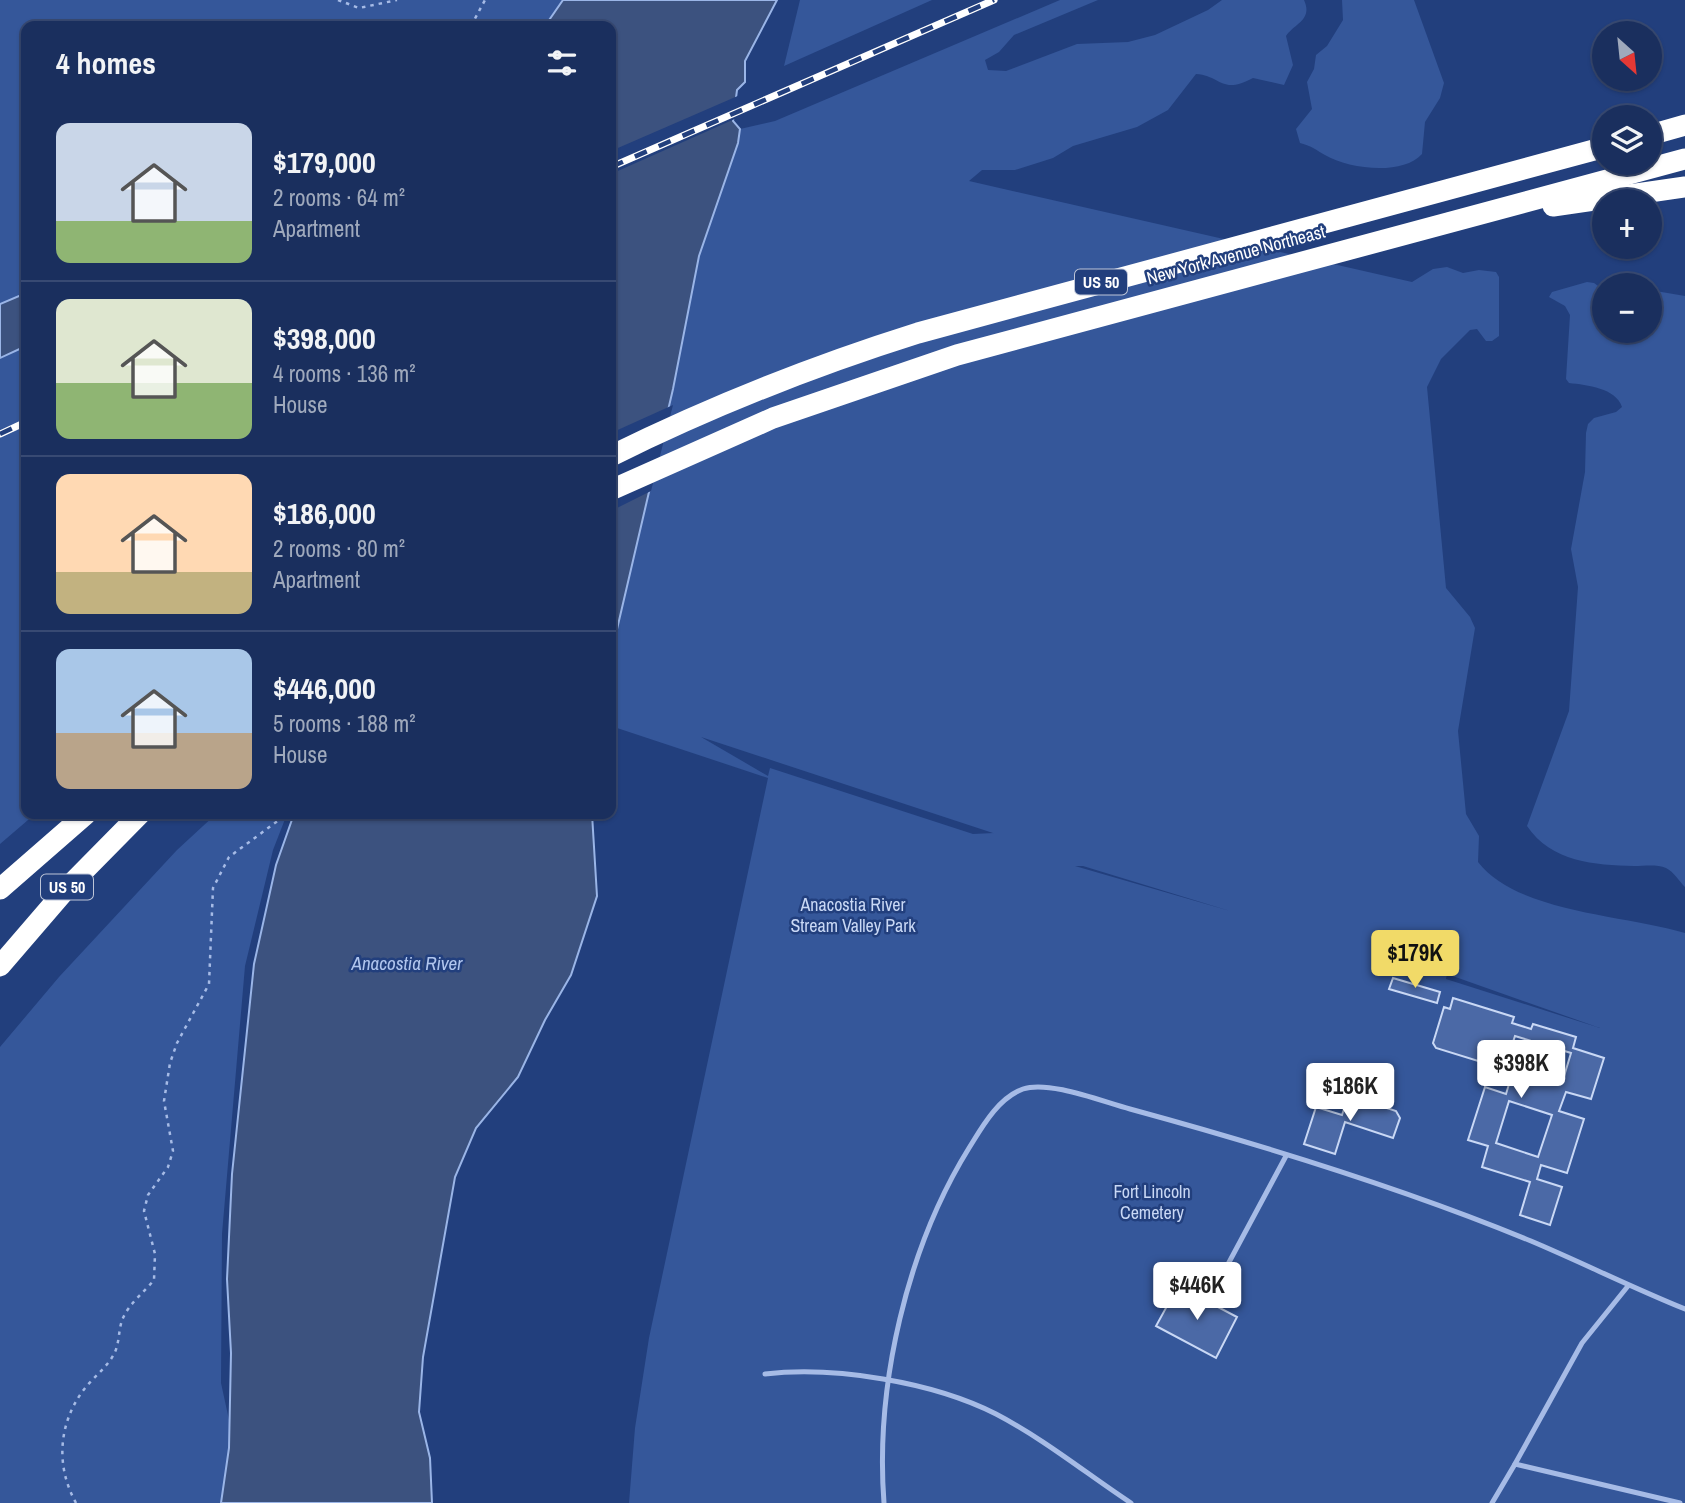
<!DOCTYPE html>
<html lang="en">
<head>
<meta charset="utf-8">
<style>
  :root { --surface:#1a2f5e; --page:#233764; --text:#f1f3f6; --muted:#9fa9bc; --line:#384a73; --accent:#f1da68 }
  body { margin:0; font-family:"Archivo Narrow",sans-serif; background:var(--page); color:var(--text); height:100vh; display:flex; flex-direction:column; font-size:26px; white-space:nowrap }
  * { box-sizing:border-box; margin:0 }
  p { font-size:23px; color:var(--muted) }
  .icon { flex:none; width:38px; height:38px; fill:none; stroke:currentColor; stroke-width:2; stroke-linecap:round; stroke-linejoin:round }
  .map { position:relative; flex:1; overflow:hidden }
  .drawer { position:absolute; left:21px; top:21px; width:595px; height:798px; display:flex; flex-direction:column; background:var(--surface); border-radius:14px; box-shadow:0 2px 5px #0004,0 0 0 2px var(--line) }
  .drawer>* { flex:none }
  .needle { width:46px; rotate:153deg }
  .buttons { position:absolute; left:1592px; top:21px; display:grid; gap:14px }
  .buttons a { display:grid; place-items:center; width:70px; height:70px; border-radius:50%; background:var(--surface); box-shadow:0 2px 5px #0004,0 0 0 2px var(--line); font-size:35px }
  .price { position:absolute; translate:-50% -60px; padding:0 16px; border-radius:7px; background:#fff; color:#222; font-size:23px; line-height:46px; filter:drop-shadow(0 2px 4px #0008) }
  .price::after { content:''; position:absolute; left:50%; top:42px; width:21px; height:16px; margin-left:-10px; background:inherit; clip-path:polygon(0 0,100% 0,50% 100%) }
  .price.selected { background:var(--accent); color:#111 }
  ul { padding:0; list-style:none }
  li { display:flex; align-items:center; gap:21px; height:175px; padding:0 35px }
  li+li { border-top:2px solid var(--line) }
  li span { display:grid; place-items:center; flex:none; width:196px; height:140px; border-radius:14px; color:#555 }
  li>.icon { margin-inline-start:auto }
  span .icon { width:84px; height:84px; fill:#fffc; stroke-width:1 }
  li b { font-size:30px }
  h2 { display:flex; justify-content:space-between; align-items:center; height:84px; padding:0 35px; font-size:30px }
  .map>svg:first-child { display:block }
</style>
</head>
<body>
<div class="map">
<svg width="1685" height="1503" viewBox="0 0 1685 1503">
  <rect width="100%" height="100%" fill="#223f7d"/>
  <g fill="#35579a" fill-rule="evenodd">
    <path d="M 0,0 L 563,0 L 545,26 L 26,26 L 26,293 L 0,304 Z"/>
    <path d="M 800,0 L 932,0 L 784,66 Z"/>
    <path d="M 1060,0 L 1098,0 L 1014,35 L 999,52 L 985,60 L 988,70 L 1006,71 L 1077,44 L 1128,42 L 1155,35 L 1208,10 L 1222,0 L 1304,0 C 1313,20 1295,23 1286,36 L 1293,65 L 1284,85 L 1253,78 C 1221,95 1222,76 1196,74 L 1168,110 L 1137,127 L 1073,146 L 1053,158 L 1015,170 L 982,170 L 969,181 L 1412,282 L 1433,269 L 1447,267 L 1463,273 L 1479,270 L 1496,272 L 1499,277 L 1499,336 L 1492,341 L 1486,341 L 1477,329 L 1470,330 L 1441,359 L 1427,387 L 1446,588 L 1470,617 L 1475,628 L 1458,731 L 1466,814 L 1479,836 L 1478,862 C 1517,913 1626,915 1685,933 L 1685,1503 L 629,1503 L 635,1428 L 649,1338 L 768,778 L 611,726 L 611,655 L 673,389 L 699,256 L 740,129 L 775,121 ZM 701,737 L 993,833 L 994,833 L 973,834 L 770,768 L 768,776 ZM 1083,866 L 1230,911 L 1075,866 ZM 1447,974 L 1600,1028 L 1446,979 Z"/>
    <path d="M 1342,0 L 1414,0 L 1444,83 L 1440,98 L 1425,122 L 1422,154 C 1402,176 1349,169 1325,155 C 1316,150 1312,146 1300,143 L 1296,129 L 1312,109 L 1307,82 L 1314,69 L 1316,55 L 1327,46 L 1343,20 Z"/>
    <path d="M 1587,282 L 1594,283 L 1605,291 L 1605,331 L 1650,331 L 1650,290 L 1685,296 L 1685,887 C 1679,881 1674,872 1666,868 C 1657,864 1644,866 1634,866 C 1595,865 1551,862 1527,826 L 1569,711 L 1578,587 L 1571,549 L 1585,472 L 1586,433 L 1588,424 L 1594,418 L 1616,412 L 1622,407 C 1616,388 1587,385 1569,383 L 1566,379 L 1570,315 L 1565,306 L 1549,297 L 1552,292 Z"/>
    <path d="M 26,346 L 26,814 L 35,814 L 0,844 L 0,358 Z"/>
    <path d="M 216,814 L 287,814 L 273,850 L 245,966 L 222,1234 L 221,1383 L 247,1503 L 0,1503 L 0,1047 L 59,977 L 177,850 Z"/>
  </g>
  <g fill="#3c527f" stroke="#9ab5e7" stroke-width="2">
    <path d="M 563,0 L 777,0 L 745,61 L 745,82 L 737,90 L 733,121 L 740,129 L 738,143 L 699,256 L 673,389 L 611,655 L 611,26 L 545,26 Z"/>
    <path d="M 26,293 L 26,346 L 0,358 L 0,304 Z"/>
    <path d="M 294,814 L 592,814 L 597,896 L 571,975 L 545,1020 L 518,1077 L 476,1128 L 455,1177 L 423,1357 L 419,1412 L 430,1458 L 432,1503 L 221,1503 L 229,1448 L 231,1353 L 227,1279 L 232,1174 L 254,964 L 276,865 Z"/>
  </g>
  <g fill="#223f7d">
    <path d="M 740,95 L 737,118 L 611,174 L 611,151 Z"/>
    <path d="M 673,405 L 651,491 L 611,511 L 611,433 Z"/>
  </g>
  <g fill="#4b69a6" stroke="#c9d8f5" stroke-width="2" fill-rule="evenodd">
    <path d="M 1393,978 L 1440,992 L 1437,1003 L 1389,989 Z"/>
    <path d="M 1453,998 L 1514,1017 L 1512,1023 L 1531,1029 L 1533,1024 L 1576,1037 L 1573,1048 L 1604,1058 L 1591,1099 L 1566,1092 L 1559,1111 L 1584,1119 L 1567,1173 L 1541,1165 L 1537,1179 L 1562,1187 L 1550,1225 L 1520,1215 L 1530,1182 L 1482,1167 L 1488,1146 L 1468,1140 L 1485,1087 L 1506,1094 L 1514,1068 L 1562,1083 L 1571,1053 L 1515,1036 L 1504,1069 L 1436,1048 L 1433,1043 L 1444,1007 L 1450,1009 ZM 1509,1101 L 1552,1115 L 1538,1157 L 1496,1143 Z"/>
    <path d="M 1353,1097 L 1396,1111 L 1400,1118 L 1393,1138 L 1345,1122 L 1335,1154 L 1304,1144 L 1316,1107 L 1342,1115 L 1347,1100 Z"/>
    <path d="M 1178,1286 L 1237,1317 L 1216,1358 L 1156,1326 Z"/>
  </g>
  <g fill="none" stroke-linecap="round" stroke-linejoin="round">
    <g stroke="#a6bbe6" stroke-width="2.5" stroke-dasharray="3.5 5" stroke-linecap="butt">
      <path d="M 338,0 L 359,8 L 397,0"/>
      <path d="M 471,26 L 485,0"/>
      <path d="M 76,1503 C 56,1467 58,1426 82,1392 C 92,1378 106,1369 114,1354 C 120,1343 118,1329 123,1318 C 129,1304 144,1292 154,1280 L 155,1254 L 144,1211 L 148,1195 L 168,1167 L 173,1151 L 164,1101 L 170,1063 L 177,1043 L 209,984 L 213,888 L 229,857 L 287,814"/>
    </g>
    <g stroke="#a6bbe6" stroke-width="5">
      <path d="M 1212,1294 L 1286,1156"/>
      <path d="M 765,1374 C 835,1366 933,1382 996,1414 C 1044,1439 1087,1474 1131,1503"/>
      <path d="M 1515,1464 L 1582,1343 L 1628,1286"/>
      <path d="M 884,1503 C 875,1385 907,1248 969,1148 C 982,1127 998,1098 1023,1089 C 1049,1080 1103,1102 1130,1109 C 1262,1145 1405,1189 1531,1241 C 1583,1263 1633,1288 1685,1309"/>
      <path d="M 1492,1503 L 1515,1464 L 1680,1503"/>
    </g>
    <g stroke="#fff" stroke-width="21">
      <path d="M 1650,135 L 1685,125"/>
      <path d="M 1553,206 L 1685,187"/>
      <path d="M 611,456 C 710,407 813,366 918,333 L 1605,147"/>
      <path d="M 611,490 L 773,418 L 957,355 L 1685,159"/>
      <path d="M 0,889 L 86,814"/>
      <path d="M 0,966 L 68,887 L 140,814"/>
    </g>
    <g stroke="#fff" stroke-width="7">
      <g id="rail">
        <path d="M 611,167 L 994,0"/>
        <path d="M 0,434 L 26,422"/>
      </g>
    </g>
    <use href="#rail" stroke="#223f7d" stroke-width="4.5" stroke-dasharray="13" stroke-linecap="butt"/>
  </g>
  <g text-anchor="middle" stroke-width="5" stroke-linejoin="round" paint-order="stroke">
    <g fill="#223f7d" stroke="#bdc5d8" stroke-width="2">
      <rect x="1075" y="269.5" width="52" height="25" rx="5"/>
      <rect x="41" y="874.5" width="52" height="25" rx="5"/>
    </g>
    <g font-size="16" font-weight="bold" fill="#fff">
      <text x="1101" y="288">US 50</text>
      <text x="67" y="893">US 50</text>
    </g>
    <g font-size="18" fill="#fff" stroke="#223f7d">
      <text transform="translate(1236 255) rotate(-15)" y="6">New York Avenue Northeast</text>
    </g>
    <g font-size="18" fill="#c9d8f5" stroke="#223f7d">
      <text x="853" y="911">Anacostia River<tspan x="853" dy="21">Stream Valley Park</tspan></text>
      <text x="1152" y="1198">Fort Lincoln<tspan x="1152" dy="21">Cemetery</tspan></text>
    </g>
    <g font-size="19" font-style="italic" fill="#b1c6ee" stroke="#223f7d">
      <text x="407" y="970">Anacostia River</text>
    </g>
  </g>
</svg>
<div class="buttons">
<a><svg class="needle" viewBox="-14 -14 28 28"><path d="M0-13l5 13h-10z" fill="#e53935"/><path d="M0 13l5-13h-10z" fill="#9fa9bc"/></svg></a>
<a><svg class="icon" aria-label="layers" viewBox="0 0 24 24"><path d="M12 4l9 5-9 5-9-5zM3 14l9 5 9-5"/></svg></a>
<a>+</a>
<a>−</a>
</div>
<b class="price selected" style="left:1415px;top:990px">$179K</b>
<b class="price" style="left:1521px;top:1100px">$398K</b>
<b class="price" style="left:1350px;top:1123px">$186K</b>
<b class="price" style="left:1197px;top:1322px">$446K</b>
<section class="drawer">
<h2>4 homes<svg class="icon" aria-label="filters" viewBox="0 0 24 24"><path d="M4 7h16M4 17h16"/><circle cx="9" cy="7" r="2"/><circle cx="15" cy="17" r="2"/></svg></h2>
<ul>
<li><span style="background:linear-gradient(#c9d6e8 70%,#8fb573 0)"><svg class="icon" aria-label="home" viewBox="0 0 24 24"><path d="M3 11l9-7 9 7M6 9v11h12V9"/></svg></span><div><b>$179,000</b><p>2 rooms · 64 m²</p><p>Apartment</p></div></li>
<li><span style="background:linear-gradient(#dfe7d0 60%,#8fb573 0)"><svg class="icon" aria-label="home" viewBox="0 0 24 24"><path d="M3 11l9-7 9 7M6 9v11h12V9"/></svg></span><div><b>$398,000</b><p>4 rooms · 136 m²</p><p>House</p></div></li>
<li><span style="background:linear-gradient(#ffd9b3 70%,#c2b280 0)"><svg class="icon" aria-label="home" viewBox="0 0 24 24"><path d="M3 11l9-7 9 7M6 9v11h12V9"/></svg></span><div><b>$186,000</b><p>2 rooms · 80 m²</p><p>Apartment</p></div></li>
<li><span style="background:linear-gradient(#a9c7e8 60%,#b9a48a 0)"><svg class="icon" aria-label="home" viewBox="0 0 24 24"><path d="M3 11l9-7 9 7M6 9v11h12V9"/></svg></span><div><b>$446,000</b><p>5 rooms · 188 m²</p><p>House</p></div></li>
</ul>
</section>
</div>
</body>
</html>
